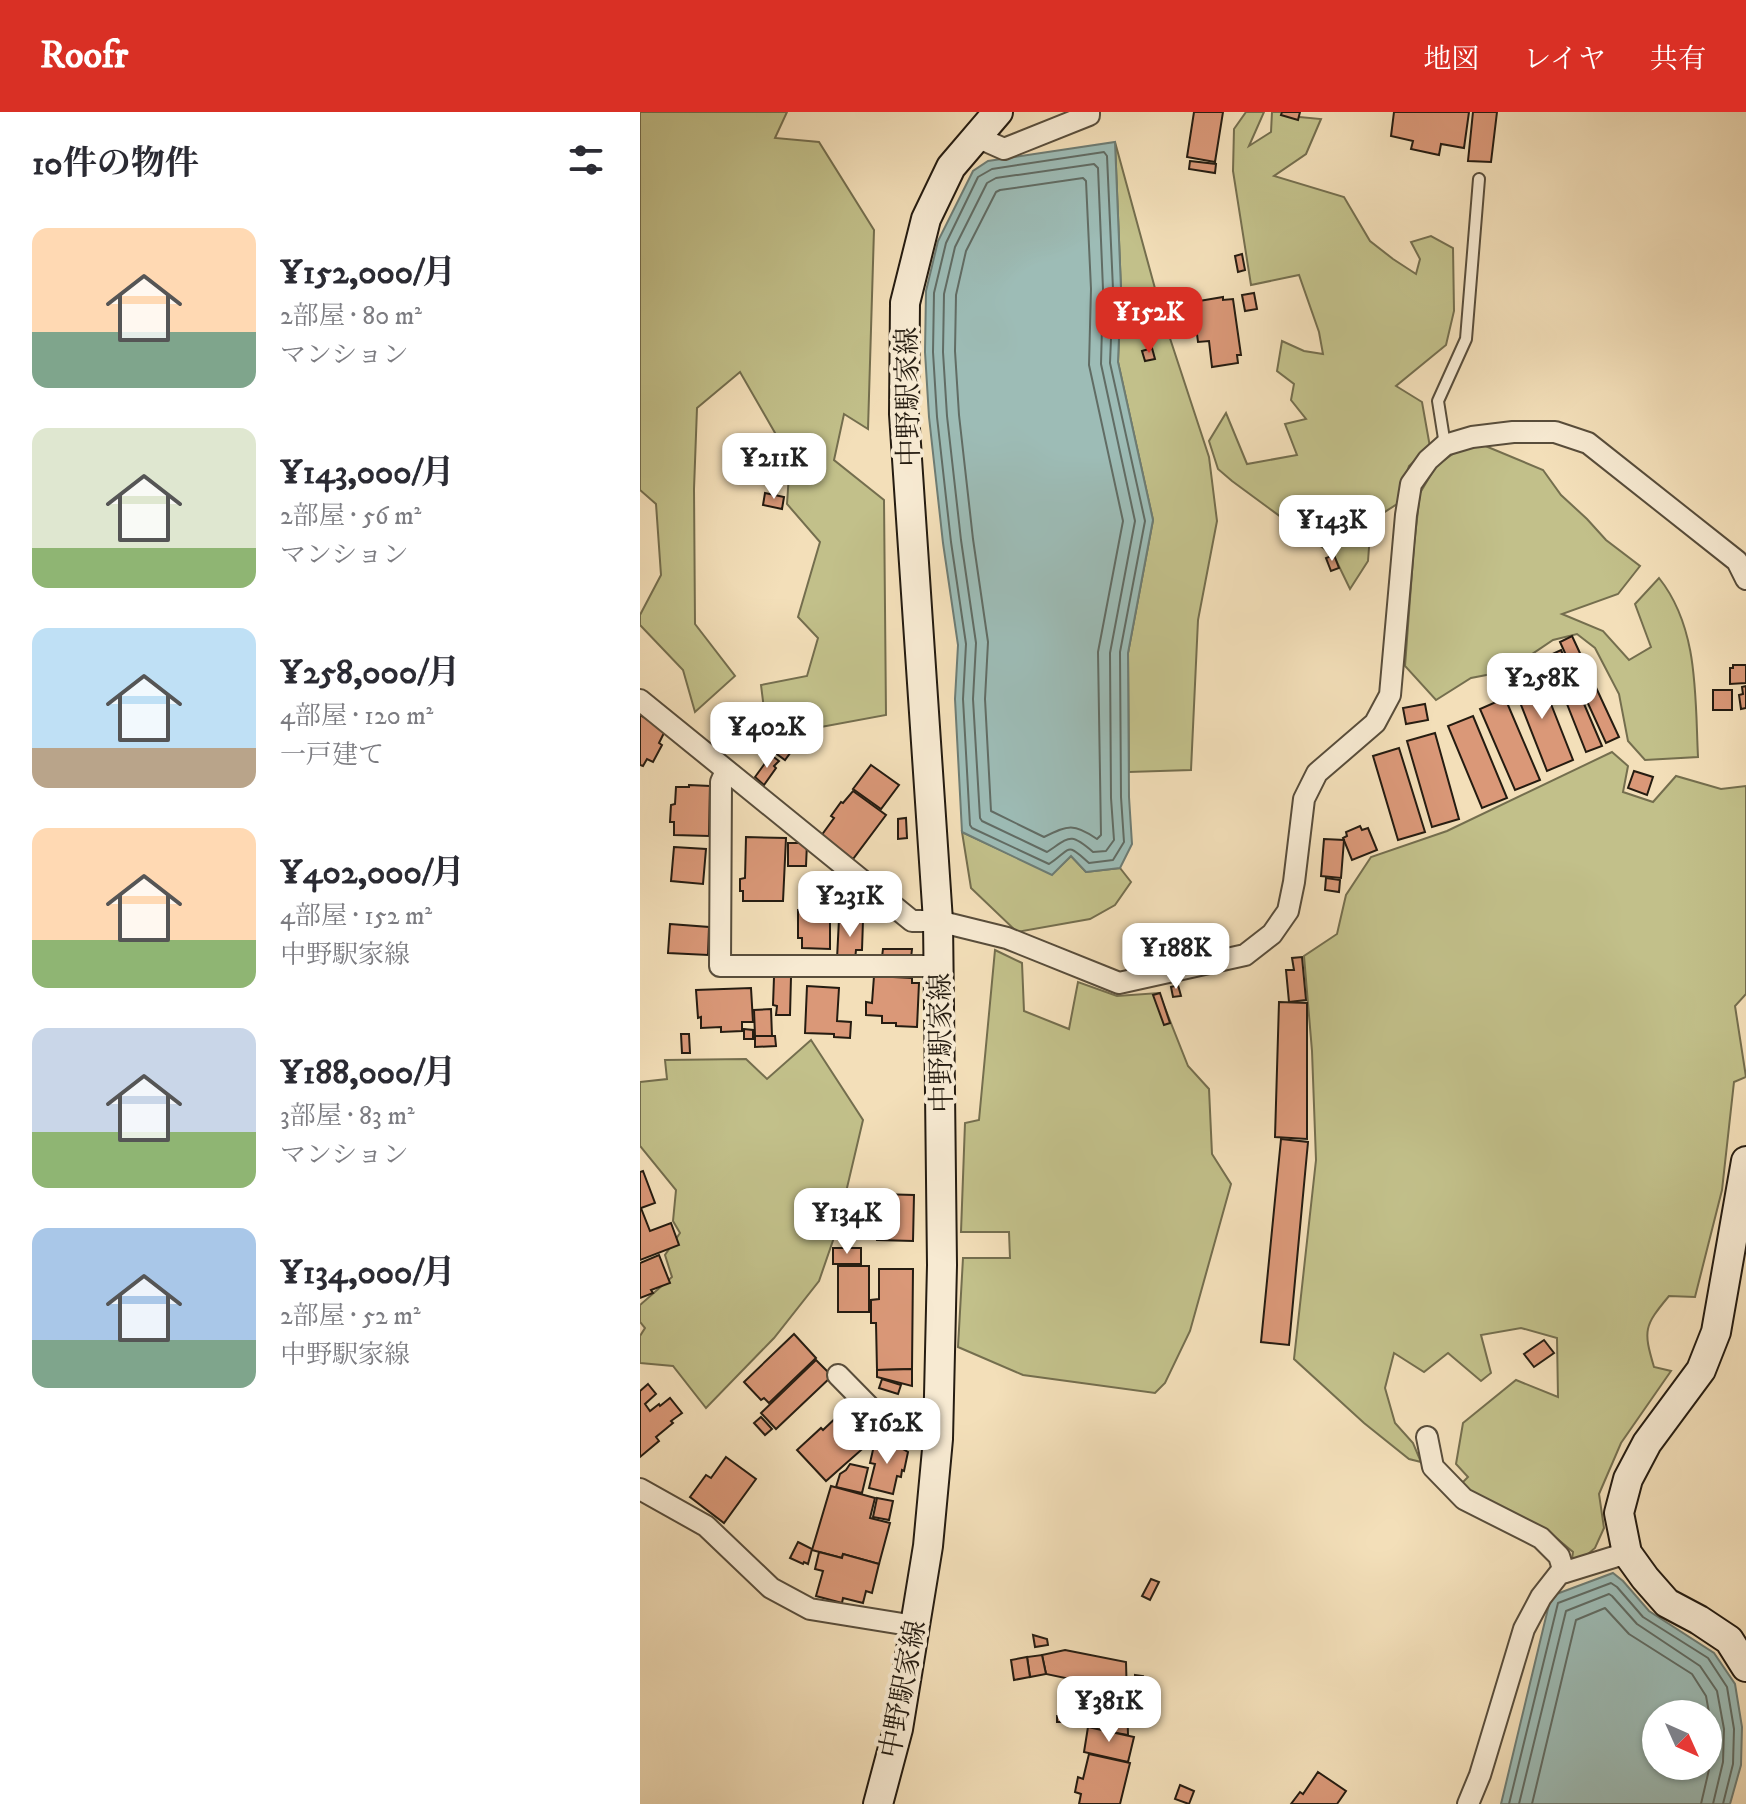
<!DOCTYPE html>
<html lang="ja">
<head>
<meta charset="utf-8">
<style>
  :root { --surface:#fff; --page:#f2f2f3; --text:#2b2b33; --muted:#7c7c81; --accent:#d93025 }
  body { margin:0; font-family:"IM FELL DW Pica","Noto Serif JP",serif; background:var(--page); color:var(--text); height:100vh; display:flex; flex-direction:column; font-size:30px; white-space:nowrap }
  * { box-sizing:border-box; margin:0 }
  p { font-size:26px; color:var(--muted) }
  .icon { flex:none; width:44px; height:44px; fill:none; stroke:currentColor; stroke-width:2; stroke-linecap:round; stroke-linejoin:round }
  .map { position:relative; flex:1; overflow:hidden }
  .drawer { display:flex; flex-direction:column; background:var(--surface); width:640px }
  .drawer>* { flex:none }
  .needle { width:52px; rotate:135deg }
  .controls { position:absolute; left:1002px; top:1588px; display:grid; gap:16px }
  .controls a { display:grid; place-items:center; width:80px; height:80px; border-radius:50%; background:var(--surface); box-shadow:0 2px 6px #0004; font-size:40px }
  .price { position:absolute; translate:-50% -68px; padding:0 18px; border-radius:16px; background:#fff; color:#222; font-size:26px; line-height:52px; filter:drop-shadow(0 2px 4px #0008) }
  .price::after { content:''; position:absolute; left:50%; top:48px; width:24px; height:18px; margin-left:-12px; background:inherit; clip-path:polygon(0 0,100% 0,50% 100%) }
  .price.on { background:var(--accent); color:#fff }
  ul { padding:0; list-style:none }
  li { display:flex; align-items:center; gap:24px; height:200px; padding:0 32px }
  li span { display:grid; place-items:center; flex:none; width:224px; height:160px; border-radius:16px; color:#555 }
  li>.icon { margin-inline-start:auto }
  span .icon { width:96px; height:96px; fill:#fffc; stroke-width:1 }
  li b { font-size:34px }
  h2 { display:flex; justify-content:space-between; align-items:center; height:96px; padding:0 32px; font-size:34px }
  header { display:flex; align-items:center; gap:48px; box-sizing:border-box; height:112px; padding:0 40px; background:var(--accent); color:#fff }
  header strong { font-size:38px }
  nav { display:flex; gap:44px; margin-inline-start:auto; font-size:28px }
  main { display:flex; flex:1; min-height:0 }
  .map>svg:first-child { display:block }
</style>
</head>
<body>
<header>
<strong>Roofr</strong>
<nav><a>地図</a><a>レイヤ</a><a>共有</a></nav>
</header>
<main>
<section class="drawer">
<h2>10件の物件<svg class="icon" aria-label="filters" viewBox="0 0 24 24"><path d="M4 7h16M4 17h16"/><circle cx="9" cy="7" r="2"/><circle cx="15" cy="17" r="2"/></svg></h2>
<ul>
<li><span style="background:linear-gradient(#ffd9b3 65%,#7fa58c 0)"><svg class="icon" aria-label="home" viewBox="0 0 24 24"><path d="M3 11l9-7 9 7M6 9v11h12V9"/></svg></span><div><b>¥152,000/月</b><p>2部屋 · 80 m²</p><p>マンション</p></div></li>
<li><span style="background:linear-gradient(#dfe7d0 75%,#8fb573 0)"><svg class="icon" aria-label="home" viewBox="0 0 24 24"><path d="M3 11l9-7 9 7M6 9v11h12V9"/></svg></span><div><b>¥143,000/月</b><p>2部屋 · 56 m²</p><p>マンション</p></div></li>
<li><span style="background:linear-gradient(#bfe0f5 75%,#b9a48a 0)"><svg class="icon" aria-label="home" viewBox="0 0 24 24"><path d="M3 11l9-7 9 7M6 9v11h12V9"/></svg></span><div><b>¥258,000/月</b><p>4部屋 · 120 m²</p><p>一戸建て</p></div></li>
<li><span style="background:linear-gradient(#ffd9b3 70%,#8fb573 0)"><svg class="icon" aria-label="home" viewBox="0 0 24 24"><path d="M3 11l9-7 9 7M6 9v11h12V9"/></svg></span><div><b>¥402,000/月</b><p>4部屋 · 152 m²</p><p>中野駅家線</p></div></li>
<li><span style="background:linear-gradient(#c9d6e8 65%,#8fb573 0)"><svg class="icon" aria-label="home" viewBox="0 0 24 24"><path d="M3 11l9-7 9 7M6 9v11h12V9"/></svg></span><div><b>¥188,000/月</b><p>3部屋 · 83 m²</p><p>マンション</p></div></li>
<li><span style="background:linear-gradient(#a9c7e8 70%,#7fa58c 0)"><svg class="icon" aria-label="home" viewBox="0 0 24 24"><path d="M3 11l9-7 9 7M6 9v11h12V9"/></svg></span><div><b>¥134,000/月</b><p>2部屋 · 52 m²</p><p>中野駅家線</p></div></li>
</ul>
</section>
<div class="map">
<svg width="1106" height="1692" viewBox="0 0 1106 1692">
  <rect width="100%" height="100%" fill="#f3dfb9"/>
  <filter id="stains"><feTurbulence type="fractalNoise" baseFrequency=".0025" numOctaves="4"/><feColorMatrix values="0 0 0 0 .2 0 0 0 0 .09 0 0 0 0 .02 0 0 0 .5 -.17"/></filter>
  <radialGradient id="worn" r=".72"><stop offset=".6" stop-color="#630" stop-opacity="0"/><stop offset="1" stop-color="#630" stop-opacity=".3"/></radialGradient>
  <g fill="#c2c08a" stroke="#746e4e" stroke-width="2">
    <path d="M 0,0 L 147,0 L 135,26 L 179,30 L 234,118 L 228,317 L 204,302 L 194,348 L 244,388 L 246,603 L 181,615 L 125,605 L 121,573 L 167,564 L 178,526 L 158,505 L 180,430 L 147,392 L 150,347 L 100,260 L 57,296 L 54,377 L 55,512 L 95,564 L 55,600 L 43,558 L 0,513 L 0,503 L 21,463 L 16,392 L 0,378 Z"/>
    <path d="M 606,0 L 624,0 L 609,34 L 631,20 L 632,0 L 647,0 L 649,4 L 681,7 L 666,42 L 634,64 L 704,85 L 730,129 L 753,147 L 776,162 L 780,147 L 771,130 L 791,124 L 813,136 L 814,199 L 806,233 L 756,274 L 782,290 L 790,335 L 769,354 L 757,392 L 731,409 L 728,449 L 710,477 L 694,444 L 592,369 L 578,357 L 569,329 L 586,301 L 607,352 L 657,343 L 645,312 L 666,307 L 651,288 L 654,272 L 637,259 L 642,229 L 664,239 L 683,242 L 679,220 L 659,163 L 611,173 L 593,59 L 594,17 Z"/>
    <path d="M 475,30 L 522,202 L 569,345 L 577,409 L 558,508 L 551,658 L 489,660 L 488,541 L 513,408 L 478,250 L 481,177 Z"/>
    <path d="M 843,333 L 903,358 L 921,383 L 947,407 L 966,428 L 1000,454 L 978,482 L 922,502 L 963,519 L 989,548 L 1011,535 L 995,492 L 1019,466 C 1059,516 1055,585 1058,645 L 1005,648 L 988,629 L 979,582 L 955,536 L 937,522 L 913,528 L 867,559 L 831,566 L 796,588 L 765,554 L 774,433 L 780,381 L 796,354 L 821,336 Z"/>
    <path d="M 972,640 L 988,654 L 983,680 L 1013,690 L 1036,664 L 1081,677 L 1106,674 L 1106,882 L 1095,894 L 1106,965 L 1094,970 L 1082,1078 L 1055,1185 L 1029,1184 C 1004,1214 1003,1218 1014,1255 L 1031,1259 L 981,1331 L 959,1382 L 964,1416 L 955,1436 L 942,1447 L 932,1447 L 933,1440 L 908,1419 L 857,1398 L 820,1373 L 828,1365 L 816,1352 L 823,1311 L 876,1268 L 918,1285 L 917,1226 L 881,1216 L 841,1223 L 851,1261 L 841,1269 L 808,1241 L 784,1260 L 754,1241 L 745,1276 L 755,1311 L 773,1331 L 781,1350 L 769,1347 L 724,1311 L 654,1247 L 676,1048 L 672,939 L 664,844 L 697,822 L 706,783 L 731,745 L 807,719 Z"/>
    <path d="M 322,720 L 412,762 L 431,744 L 446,760 L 480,756 L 491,770 L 475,793 L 450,807 L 377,820 L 331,776 Z"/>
    <path d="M 355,838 L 382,851 L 384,899 L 429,917 L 438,870 L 477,884 L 519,881 L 548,954 L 569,977 L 572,1042 L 591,1072 L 550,1219 L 525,1271 L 515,1281 L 383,1263 L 318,1235 L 323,1146 L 370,1146 L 369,1120 L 321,1120 L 325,1011 L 339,1008 Z"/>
    <path d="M 171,928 L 223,1008 L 198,1114 L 179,1169 L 134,1226 L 66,1296 L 33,1254 L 0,1251 L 0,1224 L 5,1216 L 0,1210 L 0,1193 L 32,1165 L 25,1143 L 40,1121 L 33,1109 L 36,1078 L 0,1034 L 0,970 L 27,967 L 25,948 L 106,947 L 127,967 Z"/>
  </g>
  <g fill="#9dbcb6" stroke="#6d7c74" stroke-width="2" fill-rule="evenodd">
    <path d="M 475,30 L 481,177 L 478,250 L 513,408 L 488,541 L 489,685 L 492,732 L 480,756 L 446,760 L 431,744 L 412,763 L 322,720 L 315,587 L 318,533 L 303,431 L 289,305 L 285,240 L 286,179 L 298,129 L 333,59 L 348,49 Z"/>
    <path d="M 973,1461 L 983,1469 L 1009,1499 L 1074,1541 L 1095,1572 L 1102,1615 L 1101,1653 L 1090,1692 L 861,1692 L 911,1484 ZM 1016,1602 L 1068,1602 L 1068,1654 L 1016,1654 Z"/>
  </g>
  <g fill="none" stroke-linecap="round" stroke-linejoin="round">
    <g stroke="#616c64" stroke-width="2">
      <path d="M 464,40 L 467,44 L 473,177 L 470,251 L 505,409 L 480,540 L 481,685 L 484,730 L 473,748 L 449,751 C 425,729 432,737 409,752 L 332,716 L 330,713 L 323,587 L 326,532 L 311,430 L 297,305 L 293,240 L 294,181 L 306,131 L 338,65 L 352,57 Z"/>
      <path d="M 454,52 L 458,56 L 463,177 L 461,252 L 495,409 L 470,541 L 471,686 L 474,728 L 466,739 L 453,740 C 430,720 430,725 407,740 L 342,709 L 340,706 L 333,587 L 336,531 L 321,428 L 307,304 L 303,240 L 304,182 L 315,135 L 347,71 L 356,66 Z"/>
      <path d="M 443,66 L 446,69 L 451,177 L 449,253 L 483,409 L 458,540 L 461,723 L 457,727 C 434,711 428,713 404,725 L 351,699 L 345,587 L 348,530 L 333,427 L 319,303 L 315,239 L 316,183 L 326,139 L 356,80 L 360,78 Z"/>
      <path d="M 869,1692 L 918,1491 L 971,1471 L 977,1475 L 1003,1505 L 1068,1546 L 1087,1575 L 1094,1617 L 1093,1652 L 1083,1692"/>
      <path d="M 879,1692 L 926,1499 L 969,1482 L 972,1484 L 997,1512 L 1060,1554 L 1077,1579 L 1084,1617 L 1083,1650 L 1073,1692"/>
      <path d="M 892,1692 L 936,1508 L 965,1496 L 989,1522 L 1052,1562 L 1066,1584 L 1072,1617 L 1071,1649 L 1061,1692"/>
    </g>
  </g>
  <g fill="#da9878" stroke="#251c11" stroke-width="2">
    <path d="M 554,0 L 583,0 L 575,50 L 547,45 Z"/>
    <path d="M 642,0 L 660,0 L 658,8 L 641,3 Z"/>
    <path d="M 754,0 L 829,0 L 824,36 L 801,32 L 799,43 L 771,37 L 773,29 L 751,24 Z"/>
    <path d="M 833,0 L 857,0 L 851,50 L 828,49 Z"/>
    <path d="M 550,49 L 576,52 L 575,61 L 549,57 Z"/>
    <path d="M 602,142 L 605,158 L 598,160 L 595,144 Z"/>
    <path d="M 614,181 L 617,197 L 605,199 L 602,183 Z"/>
    <path d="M 583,185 L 583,188 L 593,187 L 601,243 L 597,243 L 598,251 L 572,255 L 569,229 L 558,230 L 553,190 Z"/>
    <path d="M 512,236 L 515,247 L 505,249 L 502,239 Z"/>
    <path d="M 125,381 L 144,385 L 142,397 L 123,393 Z"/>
    <path d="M 694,443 L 699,456 L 691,459 L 686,446 Z"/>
    <path d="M 932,524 L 979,625 L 966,631 L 920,530 Z"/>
    <path d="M 921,538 L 962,634 L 946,640 L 908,544 Z"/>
    <path d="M 1093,553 L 1106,553 L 1106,571 L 1090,572 L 1090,556 L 1093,556 Z"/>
    <path d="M 898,559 L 933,648 L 907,659 L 872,570 Z"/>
    <path d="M 1106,574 L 1106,596 L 1101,597 L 1099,583 L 1103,582 L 1102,575 Z"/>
    <rect x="1073" y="578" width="19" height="20"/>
    <path d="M 865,586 L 900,668 L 875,678 L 840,597 Z"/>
    <path d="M 785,592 L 788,608 L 766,612 L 763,596 Z"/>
    <path d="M 0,603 L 26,617 L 19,631 L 22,633 L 13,650 L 7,647 L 3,654 L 0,653 Z"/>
    <path d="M 833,604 L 867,686 L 842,696 L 808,614 Z"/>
    <path d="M 795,621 L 819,707 L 792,715 L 767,629 Z"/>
    <path d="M 145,625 L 156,633 L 145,648 L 134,640 Z"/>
    <path d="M 759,636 L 785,720 L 758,728 L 733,644 Z"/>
    <path d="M 131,643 L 139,649 L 134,654 L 136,656 L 124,673 L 115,665 Z"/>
    <path d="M 231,653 L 259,673 L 241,697 L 213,677 Z"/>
    <path d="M 994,659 L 1013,665 L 1007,683 L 988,676 Z"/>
    <path d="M 49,673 L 70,674 L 69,724 L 34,723 L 34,710 L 30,710 L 31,693 L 35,692 L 36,675 L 49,675 Z"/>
    <path d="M 213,679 L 246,703 L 213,747 L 181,724 L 194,706 L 191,704 L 201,690 L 203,691 Z"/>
    <path d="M 266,706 L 267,726 L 258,727 L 258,707 Z"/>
    <path d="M 720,714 L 722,718 L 728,716 L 737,738 L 712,748 L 703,726 L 707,724 L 706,720 Z"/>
    <path d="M 106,725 L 146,726 L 143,789 L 103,789 L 103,779 L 100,779 L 100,767 L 105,766 Z"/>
    <path d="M 684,727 L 704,728 L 701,766 L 681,764 Z"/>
    <path d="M 148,731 L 167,731 L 166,754 L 148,754 Z"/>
    <path d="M 34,735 L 66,737 L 63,772 L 31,769 Z"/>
    <path d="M 686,766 L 700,768 L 699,780 L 685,778 Z"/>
    <path d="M 196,796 L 229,797 L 228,808 L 196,806 Z"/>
    <path d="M 158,798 L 190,798 L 190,837 L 162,836 L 162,826 L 158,826 Z"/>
    <path d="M 199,807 L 223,808 L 222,838 L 216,838 L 215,848 L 197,847 Z"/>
    <path d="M 30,812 L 69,815 L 68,843 L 28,841 Z"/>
    <path d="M 243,837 L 272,837 L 271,846 L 242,845 Z"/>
    <path d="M 662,845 L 666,888 L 649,890 L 646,858 L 654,858 L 652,846 Z"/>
    <path d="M 234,864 L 272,866 L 272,871 L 279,871 L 277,915 L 256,914 L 256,911 L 242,911 L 242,904 L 226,903 L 226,890 L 232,891 Z"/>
    <path d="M 134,865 L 151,865 L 150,903 L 136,903 L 137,894 L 133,893 Z"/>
    <path d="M 538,873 L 541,884 L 533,885 L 531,875 Z"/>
    <path d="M 167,874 L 199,876 L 197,909 L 211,910 L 210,926 L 194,925 L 194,922 L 165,921 Z"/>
    <path d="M 111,876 L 113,910 L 102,910 L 102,919 L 81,920 L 81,915 L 61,916 L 61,905 L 58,906 L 56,878 Z"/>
    <path d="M 520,881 L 530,911 L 524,913 L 513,883 Z"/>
    <path d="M 639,890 L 667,891 L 667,1027 L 635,1025 Z"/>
    <path d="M 131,897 L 132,924 L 115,924 L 114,898 Z"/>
    <path d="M 104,917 L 113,918 L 113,927 L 104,927 Z"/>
    <path d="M 41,922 L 49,922 L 50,941 L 42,941 Z"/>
    <path d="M 115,924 L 135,924 L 136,934 L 115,935 Z"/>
    <path d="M 641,1027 L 668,1030 L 649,1233 L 621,1230 Z"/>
    <path d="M 3,1059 L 15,1091 L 1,1096 L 10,1119 L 31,1111 L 39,1133 L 0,1148 L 0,1060 Z"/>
    <path d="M 238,1082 L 274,1083 L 273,1129 L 237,1128 Z"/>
    <rect x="193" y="1136" width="28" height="16"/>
    <path d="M 19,1143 L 30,1171 L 11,1178 L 13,1181 L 0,1186 L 0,1151 Z"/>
    <rect x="198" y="1154" width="31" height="46"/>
    <path d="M 239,1157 L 273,1157 L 272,1257 L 237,1258 L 236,1211 L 231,1211 L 231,1188 L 239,1187 Z"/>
    <path d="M 154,1222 L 176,1246 L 129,1291 L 124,1286 L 121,1288 L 104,1270 Z"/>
    <path d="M 904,1228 L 914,1241 L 894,1255 L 884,1242 Z"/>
    <path d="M 176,1248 L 192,1264 L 136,1317 L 121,1301 Z"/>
    <path d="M 272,1257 L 272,1274 L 237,1265 L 237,1258 Z"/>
    <path d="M 242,1267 L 261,1273 L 258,1282 L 239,1276 Z"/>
    <path d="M 8,1272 L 16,1282 L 5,1292 L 10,1299 L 19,1292 L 20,1294 L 30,1286 L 42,1301 L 31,1309 L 33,1311 L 16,1325 L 19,1329 L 0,1345 L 0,1279 Z"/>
    <path d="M 201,1301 L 229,1331 L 186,1369 L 157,1338 L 181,1316 L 183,1318 Z"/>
    <path d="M 121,1305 L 132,1317 L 125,1323 L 114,1311 Z"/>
    <path d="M 235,1329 L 259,1335 L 268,1340 L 264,1359 L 262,1358 L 261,1365 L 257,1364 L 253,1382 L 229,1376 L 235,1352 L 230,1351 Z"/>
    <path d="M 86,1345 L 116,1367 L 84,1411 L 50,1385 L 66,1363 L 71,1366 Z"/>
    <path d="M 210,1352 L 228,1356 L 222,1381 L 196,1375 L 200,1362 L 206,1358 Z"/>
    <path d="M 191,1374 L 235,1386 L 230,1406 L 250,1411 L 239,1452 L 203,1442 L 202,1446 L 172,1438 Z"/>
    <path d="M 237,1386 L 253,1389 L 249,1408 L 233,1405 Z"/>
    <path d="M 158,1430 L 172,1437 L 168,1452 L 164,1450 L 163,1452 L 150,1446 Z"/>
    <path d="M 179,1440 L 202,1446 L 203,1442 L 239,1452 L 232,1481 L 226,1479 L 223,1491 L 203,1486 L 202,1491 L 176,1484 L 183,1459 L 175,1457 Z"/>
    <path d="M 511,1467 L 519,1470 L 510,1488 L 502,1484 Z"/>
    <path d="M 393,1523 L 407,1527 L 408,1533 L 395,1535 Z"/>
    <path d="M 425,1538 L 486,1550 L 488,1623 L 453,1617 L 454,1572 L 406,1562 L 402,1543 Z"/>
    <path d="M 402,1543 L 406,1562 L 390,1565 L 387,1545 Z"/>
    <path d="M 387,1545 L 390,1565 L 374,1568 L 371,1548 Z"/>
    <path d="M 495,1563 L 503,1564 L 502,1578 L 495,1578 Z"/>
    <path d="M 495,1579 L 502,1579 L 503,1583 L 504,1583 L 502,1593 L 494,1593 Z"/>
    <rect x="417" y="1604" width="16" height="6"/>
    <path d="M 448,1615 L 494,1625 L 488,1650 L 444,1640 Z"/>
    <path d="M 449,1642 L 490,1651 L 480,1692 L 439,1692 L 441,1682 L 435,1680 L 438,1665 L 443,1667 Z"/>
    <path d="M 678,1660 L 706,1679 L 697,1692 L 651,1692 L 660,1680 L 663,1682 Z"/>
    <path d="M 540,1673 L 554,1679 L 549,1692 L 535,1687 Z"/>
  </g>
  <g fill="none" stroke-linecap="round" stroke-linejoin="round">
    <g stroke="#584d3b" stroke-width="14">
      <path id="lane" d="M 805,333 L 798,289 L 826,227 L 839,67"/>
    </g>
    <g stroke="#584d3b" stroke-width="24">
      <g id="street">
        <path d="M 337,25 L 364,37 L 449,3 L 449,0"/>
        <path d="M 0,588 L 272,809 L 298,809 L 367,826 L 479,871 L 605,843 L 632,822 L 648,799 L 654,770 L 664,687 L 677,661 L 735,611 L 750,583 L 766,403 L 771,372 L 788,348 L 805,333 L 832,325 L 873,320 L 915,320 L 948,331 L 1097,449 L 1106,467"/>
        <path d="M 86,659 L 81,670 L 80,854 L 299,854"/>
        <path d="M 198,1263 L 255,1321 L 298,1327"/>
        <path d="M 787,1325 L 793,1355 L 824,1387 L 901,1426 L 919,1444 L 924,1460"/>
        <path d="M 0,1377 L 66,1414 L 131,1476 L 170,1497 L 275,1514"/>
        <path d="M 828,1692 L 840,1663 L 884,1517 L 901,1485 L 919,1462 L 987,1441"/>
      </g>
    </g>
    <g stroke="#251c11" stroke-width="32">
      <g id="secondary">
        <path d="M 1106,1049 L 1076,1220 L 1061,1258 L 1007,1331 L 988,1367 L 979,1401 L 987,1441 L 1005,1466 L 1027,1491 L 1059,1508 L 1089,1528 L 1106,1555"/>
        <path d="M 238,1692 L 258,1617 L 288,1434 L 298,1327 L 302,1153 L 298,809 L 264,302 L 265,191 L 286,107 L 311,55 L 358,0"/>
      </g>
    </g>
    <use href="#lane" stroke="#f7ead2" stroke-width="10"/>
    <use href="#street" stroke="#f7ead2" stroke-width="20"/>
    <use href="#secondary" stroke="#f7ead2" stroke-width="28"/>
  </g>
  <g text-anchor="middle" stroke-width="8" stroke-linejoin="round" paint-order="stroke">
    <g font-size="28" fill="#251c11" stroke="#f7ead2">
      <text transform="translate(267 285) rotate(-91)" y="10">中野駅家線</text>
      <text transform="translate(300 931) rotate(-91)" y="10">中野駅家線</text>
      <text transform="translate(262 1577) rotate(-79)" y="10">中野駅家線</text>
    </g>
  </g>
  <rect width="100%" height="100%" filter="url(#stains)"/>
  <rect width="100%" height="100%" fill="url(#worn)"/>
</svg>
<div class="controls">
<a><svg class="needle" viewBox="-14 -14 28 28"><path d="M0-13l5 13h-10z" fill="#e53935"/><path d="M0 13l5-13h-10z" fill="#7c7c81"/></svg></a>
</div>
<b class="price on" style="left:509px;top:243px">¥152K</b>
<b class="price" style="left:134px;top:389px">¥211K</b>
<b class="price" style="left:692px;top:451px">¥143K</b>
<b class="price" style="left:902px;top:609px">¥258K</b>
<b class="price" style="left:127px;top:658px">¥402K</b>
<b class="price" style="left:210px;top:827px">¥231K</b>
<b class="price" style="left:536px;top:879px">¥188K</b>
<b class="price" style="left:207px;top:1144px">¥134K</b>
<b class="price" style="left:247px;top:1354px">¥162K</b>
<b class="price" style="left:469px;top:1632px">¥381K</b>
</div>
</main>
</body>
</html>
